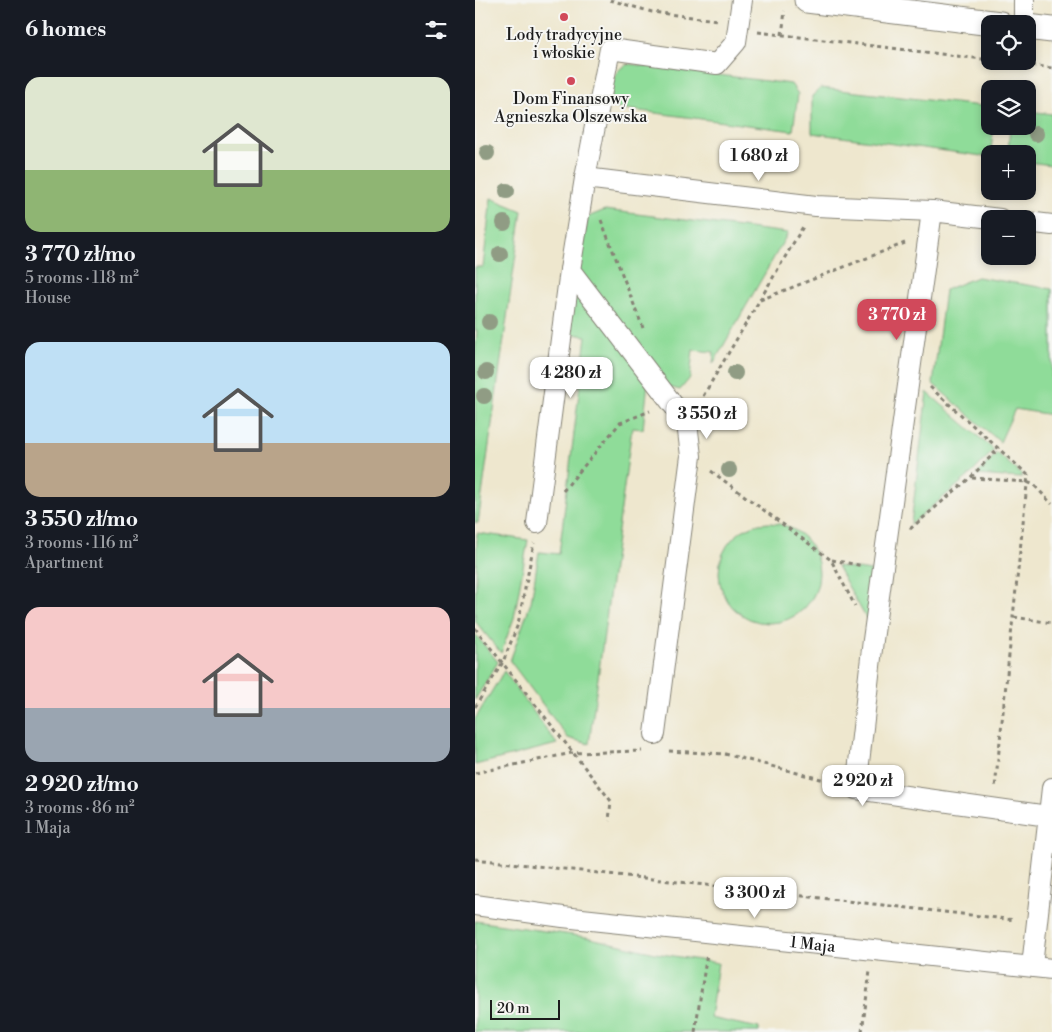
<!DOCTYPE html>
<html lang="en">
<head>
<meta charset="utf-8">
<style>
  :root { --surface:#171b24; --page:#20242c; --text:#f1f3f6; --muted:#9ea1a6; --accent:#d1495b }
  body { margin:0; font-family:"Libre Bodoni",serif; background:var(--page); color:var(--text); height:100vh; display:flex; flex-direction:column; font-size:19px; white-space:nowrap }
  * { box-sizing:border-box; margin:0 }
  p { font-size:16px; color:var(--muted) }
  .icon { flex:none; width:28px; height:28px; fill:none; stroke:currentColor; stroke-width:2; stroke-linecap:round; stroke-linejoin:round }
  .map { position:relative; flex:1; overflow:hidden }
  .panel { display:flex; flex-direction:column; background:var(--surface); width:475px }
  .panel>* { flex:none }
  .buttons { position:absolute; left:506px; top:15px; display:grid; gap:10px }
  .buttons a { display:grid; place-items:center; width:55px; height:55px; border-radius:10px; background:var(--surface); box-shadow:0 2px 8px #0003; font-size:25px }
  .scale { position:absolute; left:15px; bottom:12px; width:70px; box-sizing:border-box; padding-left:5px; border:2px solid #1c1c1c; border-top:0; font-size:14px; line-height:18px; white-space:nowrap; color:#1c1c1c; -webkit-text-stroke:4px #f6f6f2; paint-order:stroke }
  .price { position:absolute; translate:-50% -42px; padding:0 11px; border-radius:10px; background:#fff; color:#222; font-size:16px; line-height:32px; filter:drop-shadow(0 1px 2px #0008) }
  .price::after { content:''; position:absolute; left:50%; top:30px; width:15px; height:11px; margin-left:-8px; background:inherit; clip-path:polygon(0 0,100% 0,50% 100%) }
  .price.selected { background:var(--accent); color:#fff }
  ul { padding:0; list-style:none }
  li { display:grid; align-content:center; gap:10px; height:265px; padding:0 25px }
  li span { display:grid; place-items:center; height:155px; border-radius:15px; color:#555 }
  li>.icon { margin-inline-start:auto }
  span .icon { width:90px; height:90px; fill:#fffc; stroke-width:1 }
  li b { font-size:21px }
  h2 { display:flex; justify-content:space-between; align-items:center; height:60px; padding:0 25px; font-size:21px }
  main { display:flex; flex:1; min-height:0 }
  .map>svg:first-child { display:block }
</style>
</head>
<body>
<main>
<section class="panel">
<h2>6 homes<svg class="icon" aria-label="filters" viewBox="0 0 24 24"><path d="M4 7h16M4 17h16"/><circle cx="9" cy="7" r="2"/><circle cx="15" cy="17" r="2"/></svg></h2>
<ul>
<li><span style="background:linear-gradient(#dfe7d0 60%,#8fb573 0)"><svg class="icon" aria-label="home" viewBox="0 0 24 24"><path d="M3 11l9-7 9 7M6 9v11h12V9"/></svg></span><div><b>3 770 zł/mo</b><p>5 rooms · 118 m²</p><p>House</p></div></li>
<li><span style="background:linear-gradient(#bfe0f5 65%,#b9a48a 0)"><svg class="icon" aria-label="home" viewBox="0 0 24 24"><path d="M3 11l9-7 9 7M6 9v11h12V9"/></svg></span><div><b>3 550 zł/mo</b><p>3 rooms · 116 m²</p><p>Apartment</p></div></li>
<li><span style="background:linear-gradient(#f6c9c9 65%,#9aa5b1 0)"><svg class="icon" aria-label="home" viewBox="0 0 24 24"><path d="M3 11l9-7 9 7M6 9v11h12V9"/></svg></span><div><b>2 920 zł/mo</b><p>3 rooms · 86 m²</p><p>1 Maja</p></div></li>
</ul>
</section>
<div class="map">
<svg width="577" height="1032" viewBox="0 0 577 1032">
  <rect width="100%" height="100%" fill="#f6f6f2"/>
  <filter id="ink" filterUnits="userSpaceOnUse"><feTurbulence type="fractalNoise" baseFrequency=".02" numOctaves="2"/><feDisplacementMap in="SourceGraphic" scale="10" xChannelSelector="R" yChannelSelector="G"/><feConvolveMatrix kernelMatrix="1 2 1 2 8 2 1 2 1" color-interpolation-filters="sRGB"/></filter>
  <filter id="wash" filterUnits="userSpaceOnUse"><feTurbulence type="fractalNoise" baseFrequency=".0096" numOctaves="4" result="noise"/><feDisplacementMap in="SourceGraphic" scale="20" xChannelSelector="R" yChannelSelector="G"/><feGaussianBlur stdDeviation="1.12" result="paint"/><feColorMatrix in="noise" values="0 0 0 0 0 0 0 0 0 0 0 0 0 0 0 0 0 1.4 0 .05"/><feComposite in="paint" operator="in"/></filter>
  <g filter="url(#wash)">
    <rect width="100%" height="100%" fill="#eee7ce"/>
    <g fill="#8fdc99" stroke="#567c5a">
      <path d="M 155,64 L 316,84 L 323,94 L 318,131 L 135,107 C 137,91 135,68 155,64 Z"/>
      <path d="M 346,88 L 515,107 L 515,126 L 519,126 L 515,157 L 337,133 L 337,96 Z"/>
      <path d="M 553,111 L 577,114 L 577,165 L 553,162 L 552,154 L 533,154 L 535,126 L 552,126 Z"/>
      <path d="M 16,198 L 47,211 L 3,523 L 0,523 L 0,357 L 2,330 L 0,330 L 0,267 L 8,267 Z"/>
      <path d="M 130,210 L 313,233 L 238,364 L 239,352 L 218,350 L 215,378 L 205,390 L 173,382 L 168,429 L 157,428 L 114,744 L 93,738 L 35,661 L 56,602 L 64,552 L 84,554 L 111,336 L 91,333 L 113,217 Z"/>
      <path d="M 502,277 L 577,289 L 577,415 L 540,409 L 525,442 L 458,384 L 470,290 Z"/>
      <path d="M 452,392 L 519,450 L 495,475 L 436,524 Z"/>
      <path d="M 522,453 L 546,474 L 546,478 L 501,475 Z"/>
      <circle cx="294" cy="573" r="50"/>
      <path d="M 2,533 L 53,540 L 39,618 L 26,653 L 0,621 Z"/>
      <path d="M 362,566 L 403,572 L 396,627 Z"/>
      <path d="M 0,634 L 23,662 L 0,700 Z"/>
      <path d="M 29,671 L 82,744 L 0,765 L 0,719 Z"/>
      <path d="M 0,921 L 111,937 L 180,953 L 243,963 L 235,1018 L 284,1028 L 284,1032 L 0,1032 Z"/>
    </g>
  </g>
  <g filter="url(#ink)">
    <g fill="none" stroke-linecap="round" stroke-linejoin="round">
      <g stroke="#858275" stroke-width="22">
        <g id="minor">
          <path d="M 549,0 L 549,24"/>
          <path d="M 110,178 L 341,206 L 457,211"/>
          <path d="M 525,219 L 457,211 L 398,640 L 381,789 L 573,816"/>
          <path d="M 552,222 L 577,225"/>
          <path d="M 62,523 L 95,270"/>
          <path d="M 180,734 L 216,456 L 212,423 L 95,270 L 110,178 L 135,49 L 242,64 L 261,42 L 267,0"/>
          <path id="s1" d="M 0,905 L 88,917 L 577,969"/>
          <path d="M 557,966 L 577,788"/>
        </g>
      </g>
      <g stroke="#858275" stroke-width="27">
        <g id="tertiary">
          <path d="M 332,0 L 525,24"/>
          <path d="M 552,27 L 577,30"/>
        </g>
      </g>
      <g stroke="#858275" stroke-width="3" stroke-dasharray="4 4" stroke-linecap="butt">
        <path d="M 135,0 L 177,12 L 242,20"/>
        <path d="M 283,32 L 515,60"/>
        <path d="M 307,35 L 310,11"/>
        <path d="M 525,61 L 577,68"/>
        <path d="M 126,220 L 168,328"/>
        <path d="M 285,300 L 430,243"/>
        <path d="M 455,387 L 553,475 L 520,788"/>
        <path d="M 224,403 L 329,225"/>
        <path d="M 236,471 L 356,560 L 380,606"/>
        <path d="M 497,478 L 552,482 L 559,485 L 577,504"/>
        <path d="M 88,491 L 145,423 L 175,411"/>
        <path d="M 435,529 L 496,477 L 524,448"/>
        <path d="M 357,560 L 388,566"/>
        <path d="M 539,617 L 577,623"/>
        <path d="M 0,628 L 136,801 L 134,821"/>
        <path d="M 0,707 L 28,662 L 43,624 L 59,543"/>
        <path d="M 194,751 L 250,754 L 361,783"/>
        <path d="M 0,773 L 97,753 L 167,751"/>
        <path d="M 0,859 L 540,920"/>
        <path d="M 220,1032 L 232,953"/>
        <path d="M 387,1032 L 395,971"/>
      </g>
      <use href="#minor" stroke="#fff" stroke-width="20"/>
      <use href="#tertiary" stroke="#fff" stroke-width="25"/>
    </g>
    <g fill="#909c84">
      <circle cx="561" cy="134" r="8"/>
      <circle cx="12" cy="153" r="8"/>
      <circle cx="32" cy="191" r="8"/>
      <circle cx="29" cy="223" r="8"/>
      <circle cx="25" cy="254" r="8"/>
      <circle cx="14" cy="322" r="8"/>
      <circle cx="11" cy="372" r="8"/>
      <circle cx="260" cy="373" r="8"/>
      <circle cx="9" cy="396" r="8"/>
      <circle cx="237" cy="412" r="8"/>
      <circle cx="254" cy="470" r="8"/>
    </g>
  </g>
  <g fill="#d1495b" stroke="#f6f6f2" stroke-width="2">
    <circle cx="89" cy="17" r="5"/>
    <circle cx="96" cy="81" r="5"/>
  </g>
  <g text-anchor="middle" stroke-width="4" stroke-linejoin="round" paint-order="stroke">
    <g font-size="16" fill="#1c1c1c" stroke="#f6f6f2">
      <text x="89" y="40">Lody tradycyjne<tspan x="89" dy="18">i włoskie</tspan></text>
      <text x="96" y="104">Dom Finansowy<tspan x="96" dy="18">Agnieszka Olszewska</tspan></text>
    </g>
    <g font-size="16" fill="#1c1c1c" stroke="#f6f6f2">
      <text dy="6" stroke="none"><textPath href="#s1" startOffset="340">1 Maja</textPath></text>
    </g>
  </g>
</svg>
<div class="buttons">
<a><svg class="icon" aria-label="locate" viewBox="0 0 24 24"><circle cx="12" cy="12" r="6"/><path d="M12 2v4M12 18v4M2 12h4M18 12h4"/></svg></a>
<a><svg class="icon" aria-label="layers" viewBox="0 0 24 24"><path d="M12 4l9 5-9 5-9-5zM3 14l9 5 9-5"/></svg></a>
<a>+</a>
<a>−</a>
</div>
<div class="scale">20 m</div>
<b class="price" style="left:284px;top:182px">1 680 zł</b>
<b class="price selected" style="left:422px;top:341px">3 770 zł</b>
<b class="price" style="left:96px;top:399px">4 280 zł</b>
<b class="price" style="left:232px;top:440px">3 550 zł</b>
<b class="price" style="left:388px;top:807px">2 920 zł</b>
<b class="price" style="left:280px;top:919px">3 300 zł</b>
</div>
</main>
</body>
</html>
